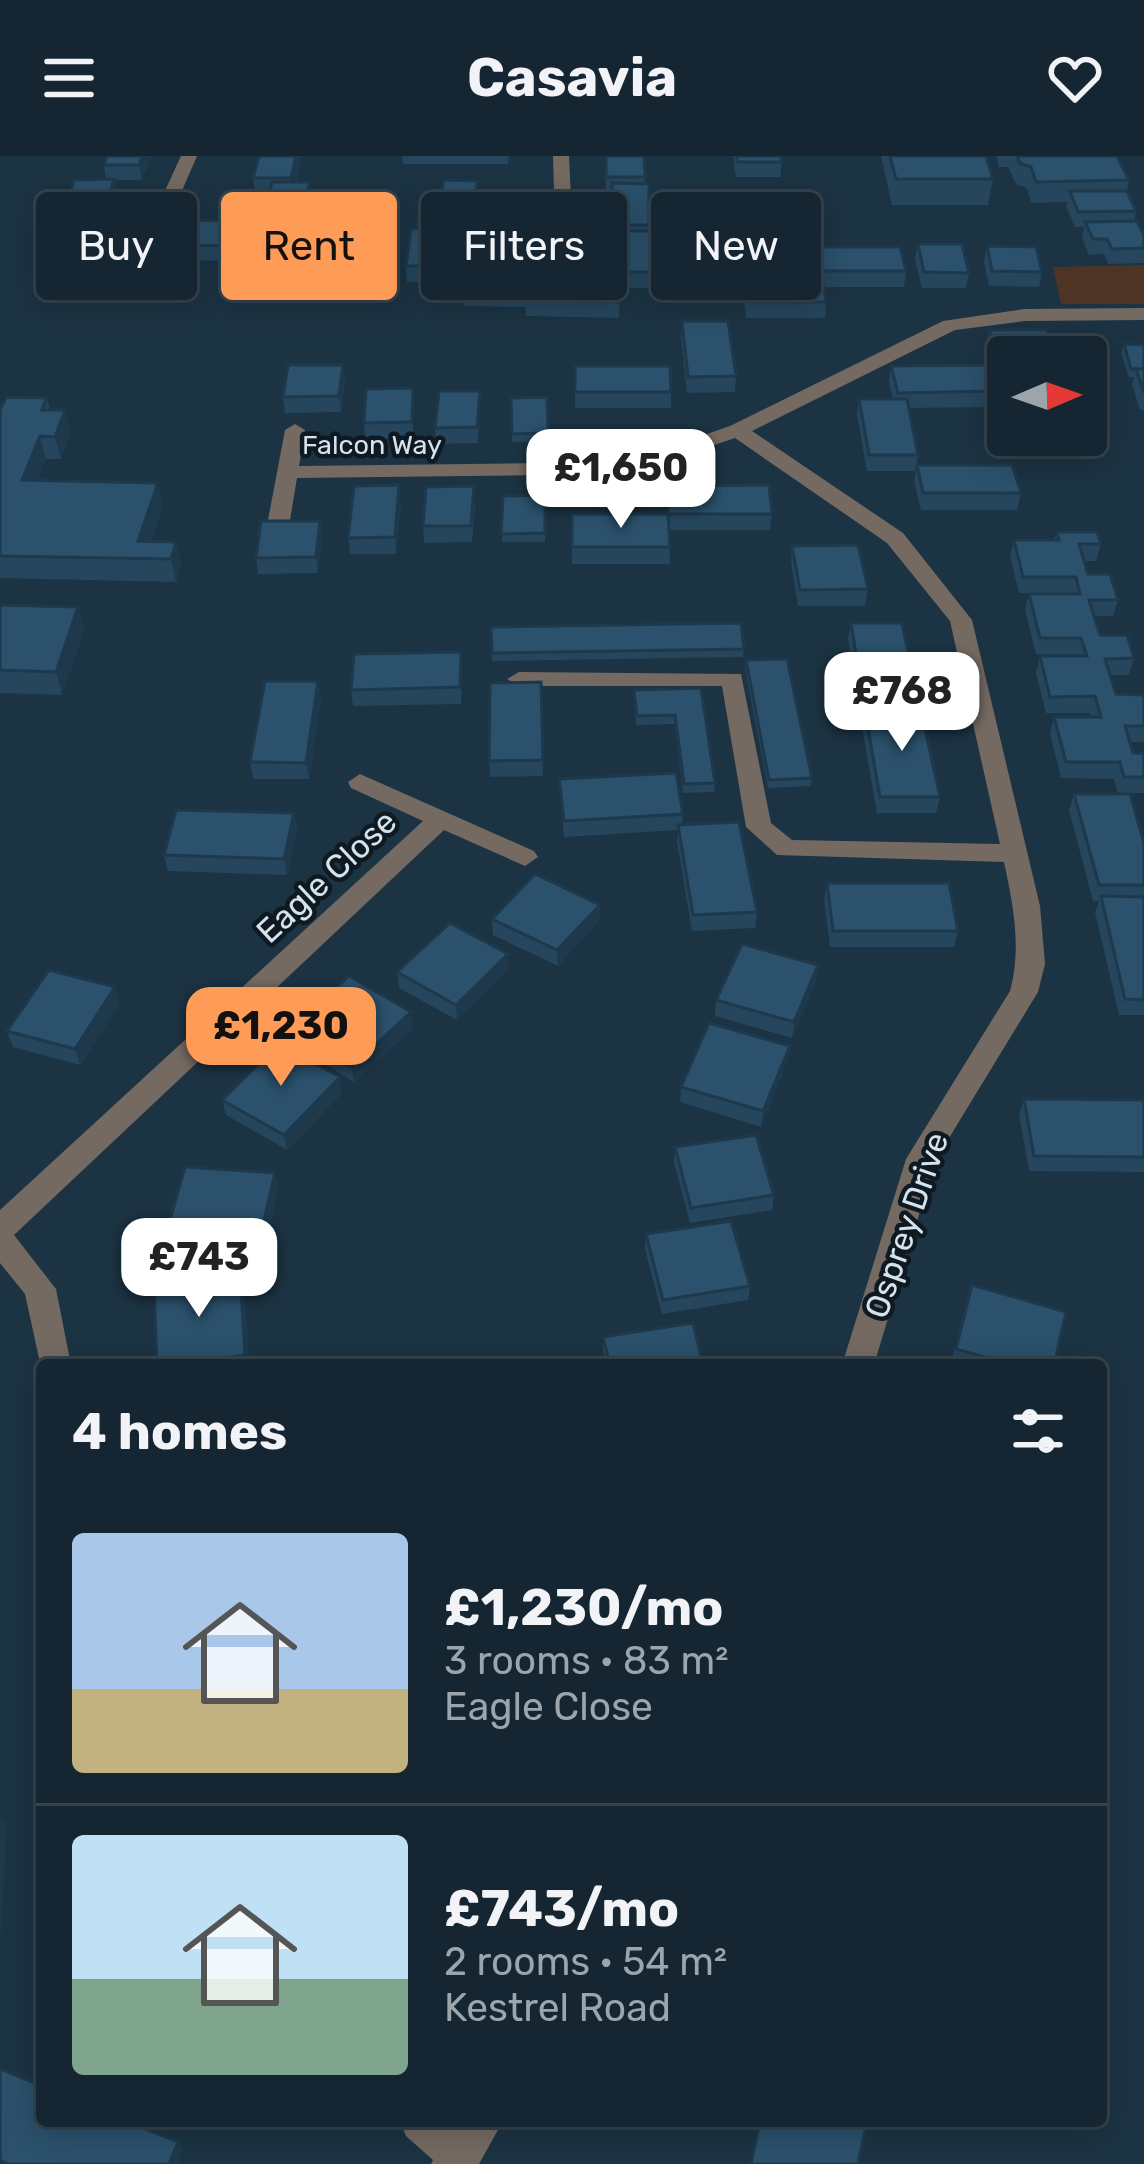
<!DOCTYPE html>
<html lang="en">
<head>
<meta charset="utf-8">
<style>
  :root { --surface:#152632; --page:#22323e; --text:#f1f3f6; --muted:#9da5ac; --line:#34434d; --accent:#fe9c57 }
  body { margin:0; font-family:Rubik,sans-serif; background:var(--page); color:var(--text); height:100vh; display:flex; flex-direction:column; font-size:45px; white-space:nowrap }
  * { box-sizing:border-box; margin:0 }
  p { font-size:39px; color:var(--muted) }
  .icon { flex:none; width:66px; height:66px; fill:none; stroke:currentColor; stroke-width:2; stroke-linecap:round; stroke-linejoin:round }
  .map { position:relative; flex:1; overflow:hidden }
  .sheet { position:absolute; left:36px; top:1203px; width:1071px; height:768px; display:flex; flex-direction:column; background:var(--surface); border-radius:12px; box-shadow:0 6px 30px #0003,0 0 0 3px var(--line) }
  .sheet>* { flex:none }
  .top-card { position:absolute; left:36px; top:36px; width:1074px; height:108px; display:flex; gap:24px }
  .needle { width:78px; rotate:88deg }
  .controls { position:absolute; left:987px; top:180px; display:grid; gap:24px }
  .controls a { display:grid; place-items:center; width:120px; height:120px; border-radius:12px; background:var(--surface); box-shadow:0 6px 30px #0003,0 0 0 3px var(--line); font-size:60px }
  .price { position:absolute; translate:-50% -102px; padding:0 27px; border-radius:24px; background:#fff; color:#222; font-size:39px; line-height:78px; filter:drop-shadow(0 3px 6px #0008) }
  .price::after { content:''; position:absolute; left:50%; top:72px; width:36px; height:27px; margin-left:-18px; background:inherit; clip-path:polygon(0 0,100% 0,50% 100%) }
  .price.active { background:var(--accent); color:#111 }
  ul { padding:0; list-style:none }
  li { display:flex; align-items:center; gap:36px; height:300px; padding:0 36px }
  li+li { border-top:3px solid var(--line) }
  li span { display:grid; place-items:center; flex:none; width:336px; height:240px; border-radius:12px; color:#555 }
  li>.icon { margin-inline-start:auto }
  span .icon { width:144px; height:144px; fill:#fffc; stroke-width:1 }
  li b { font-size:51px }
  h2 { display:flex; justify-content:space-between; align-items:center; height:144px; padding:0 36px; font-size:51px }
  .tag { padding:0 42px; border-radius:12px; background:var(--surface); box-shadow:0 6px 30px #0003,0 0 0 3px var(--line); font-size:42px; line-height:108px }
  .tag.active { background:var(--accent); color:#111 }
  header { display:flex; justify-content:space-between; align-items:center; height:156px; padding:0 36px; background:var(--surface); font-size:54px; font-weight:700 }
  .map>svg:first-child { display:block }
</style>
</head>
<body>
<header><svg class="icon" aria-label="menu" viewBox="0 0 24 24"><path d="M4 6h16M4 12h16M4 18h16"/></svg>Casavia<svg class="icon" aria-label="heart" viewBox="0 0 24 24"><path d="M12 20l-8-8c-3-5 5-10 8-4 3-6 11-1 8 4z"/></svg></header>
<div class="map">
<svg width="1144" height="2008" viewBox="0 0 1144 2008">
  <rect width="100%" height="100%" fill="#1c3343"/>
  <path fill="#4d3424" d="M 1144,109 L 1144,148 L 1061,148 L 1053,111 Z"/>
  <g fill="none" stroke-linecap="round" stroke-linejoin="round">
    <g fill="#756a62" fill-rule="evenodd">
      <path d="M 181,0 L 197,0 L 168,67 L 153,71 L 150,67 Z"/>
      <path d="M 553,0 L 569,0 L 574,101 L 565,106 L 556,101 Z"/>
      <path d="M 1144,152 L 1144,164 L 1025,165 L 955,174 L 752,275 L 903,377 L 972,464 L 1040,750 L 1045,808 L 1038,836 L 935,1005 L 874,1209 L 842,1209 L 906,1003 L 1010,835 C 1022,791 1013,749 1004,706 L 777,699 L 746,671 L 722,530 L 519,530 L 507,523 L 519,516 L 741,518 L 771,667 L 792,684 L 1000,688 L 950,465 L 887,387 L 735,282 L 628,318 L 297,322 L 290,364 L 279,370 L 268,364 L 285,274 L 295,268 L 305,274 L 299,310 L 626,306 L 730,270 L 943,165 L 1025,153 Z"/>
      <path d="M 360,618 L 534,695 L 538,701 L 525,710 L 444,674 L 14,1079 L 56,1133 L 71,1209 L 42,1209 L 42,1216 L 25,1138 L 0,1107 L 0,1054 L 423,665 L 351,632 L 348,626 Z"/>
      <path d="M 400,1965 L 503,1965 L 479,2008 L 431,2008 L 433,2004 L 406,1980 Z"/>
    </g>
  </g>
  <g fill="#25465d">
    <path d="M 107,0 L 151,0 L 142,24 L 115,24 L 117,38 L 111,61 L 158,76 L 153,96 L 94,97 L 91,81 L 94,72 L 66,72 L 63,57 L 106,23 L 104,9 Z"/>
    <path d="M 301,0 L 296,26 L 310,26 L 312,42 L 301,82 L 263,82 L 261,67 L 269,37 L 255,37 L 253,22 Z"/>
    <path d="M 402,0 L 509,0 L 508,8 L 403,8 Z"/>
    <path d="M 605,0 L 644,0 L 645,28 L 649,28 L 649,75 L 660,116 L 659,132 L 620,132 L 619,162 L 526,160 L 525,151 L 464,150 L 464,134 L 527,121 L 619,122 L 618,84 L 612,84 L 612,37 L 606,37 Z"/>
    <path d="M 733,0 L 781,0 L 781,21 L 736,21 Z"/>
    <path d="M 881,0 L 986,0 L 993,23 L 988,49 L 892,49 Z"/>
    <path d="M 996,0 L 1117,0 L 1129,24 L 1127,35 L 1136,55 L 1134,66 L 1144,79 L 1144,107 L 1108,108 L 1104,98 L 1089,99 L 1082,82 L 1084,71 L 1075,71 L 1066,51 L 1067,46 L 1031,47 L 1027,32 L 1016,28 L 1008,11 L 999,11 Z"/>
    <path d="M 477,25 L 476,50 L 466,50 L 464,63 L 456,63 L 454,76 L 448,76 L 445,126 L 407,126 L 406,110 L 418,73 L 417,68 L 441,41 Z"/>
    <path d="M 252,80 L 245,105 L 161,104 L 158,89 Z"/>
    <path d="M 918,88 L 969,117 L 966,132 L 922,132 L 915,104 Z"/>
    <path d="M 987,90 L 1042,116 L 1039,131 L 989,130 L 984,106 Z"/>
    <path d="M 818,91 L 906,115 L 904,131 L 824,131 L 826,146 L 825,162 L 746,162 L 743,138 L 744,123 L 819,122 L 816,107 Z"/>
    <path d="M 682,165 L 736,220 L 735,236 L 687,237 L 681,181 Z"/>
    <path d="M 989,174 L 1008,201 L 1008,217 L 993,216 L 986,190 Z"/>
    <path d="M 1124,188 L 1144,189 L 1144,254 L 1140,254 L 1132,229 L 1134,221 L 1129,221 L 1121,197 Z"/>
    <path d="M 575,210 L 671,236 L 671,252 L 575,252 Z"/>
    <path d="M 891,210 L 995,235 L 992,251 L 909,252 L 918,299 L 915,315 L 867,315 L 857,259 L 859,243 L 893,243 L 889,226 Z"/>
    <path d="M 345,225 L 341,256 L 285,257 L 283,241 Z"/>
    <path d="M 413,232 L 413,282 L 365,283 L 364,267 Z"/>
    <path d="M 480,235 L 478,287 L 436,288 L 435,272 Z"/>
    <path d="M 547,241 L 548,286 L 512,286 L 511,242 Z"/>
    <path d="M 47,242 L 50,254 L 71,277 L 61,303 L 46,303 L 37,324 L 163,349 L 151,386 L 176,386 L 181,409 L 176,426 L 0,422 L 0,254 Z"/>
    <path d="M 917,309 L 1021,337 L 1017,354 L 921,354 L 914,325 Z"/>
    <path d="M 666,330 L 772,358 L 770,374 L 669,374 L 670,408 L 572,408 L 572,358 L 666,358 Z"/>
    <path d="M 545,339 L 545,386 L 502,386 L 503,340 Z"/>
    <path d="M 401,346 L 396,398 L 350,398 L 348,382 Z"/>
    <path d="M 475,347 L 472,386 L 424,387 L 423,370 Z"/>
    <path d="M 1057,376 L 1101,388 L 1096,405 L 1084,405 L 1088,418 L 1118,444 L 1113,460 L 1094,460 L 1100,479 L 1134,502 L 1129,519 L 1110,519 L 1116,538 L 1144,539 L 1144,586 L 1129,586 L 1133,597 L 1144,597 L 1144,637 L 1118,637 L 1114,623 L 1061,622 L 1050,577 L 1054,561 L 1091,561 L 1090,557 L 1046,557 L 1036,517 L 1040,500 L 1077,500 L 1077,498 L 1036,498 L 1025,454 L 1029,438 L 1071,438 L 1019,437 L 1010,400 L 1014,384 L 1054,384 Z"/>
    <path d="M 322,381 L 318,417 L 258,418 L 256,402 Z"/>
    <path d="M 792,390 L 868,433 L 865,450 L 798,450 L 791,406 Z"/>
    <path d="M 0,449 L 78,451 L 84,474 L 62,539 L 0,537 Z"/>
    <path d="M 851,467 L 917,541 L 914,555 L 940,641 L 936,657 L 877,657 L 862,571 L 864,557 L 860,557 L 848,483 Z"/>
    <path d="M 491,471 L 744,493 L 743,501 L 492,505 Z"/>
    <path d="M 746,504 L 812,622 L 811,630 L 768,632 L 745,513 Z"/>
    <path d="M 462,513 L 461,548 L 353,550 L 351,534 Z"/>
    <path d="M 318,525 L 321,542 L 309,623 L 253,623 L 250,606 Z"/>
    <path d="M 541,526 L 543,620 L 490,621 L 489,605 Z"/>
    <path d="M 701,532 L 715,627 L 714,636 L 683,637 L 675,568 L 636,569 L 634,534 Z"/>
    <path d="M 559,623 L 683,658 L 682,668 L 757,756 L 755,772 L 692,775 L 677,685 L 678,674 L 564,681 Z"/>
    <path d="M 1074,638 L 1144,687 L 1144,859 L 1119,859 L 1095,756 L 1099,745 L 1093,745 L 1069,654 Z"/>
    <path d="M 294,657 L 297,674 L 287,719 L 168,715 L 164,699 Z"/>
    <path d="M 827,727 L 958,775 L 954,791 L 830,791 L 824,743 Z"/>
    <path d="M 600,749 L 599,765 L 558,810 L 493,779 L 492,763 Z"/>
    <path d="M 818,809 L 816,824 L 792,882 L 715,860 L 716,844 Z"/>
    <path d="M 508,813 L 457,864 L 399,832 L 397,816 Z"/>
    <path d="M 120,847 L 80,909 L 13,891 L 7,875 Z"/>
    <path d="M 413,872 L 354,926 L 292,888 L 289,873 Z"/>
    <path d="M 790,890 L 787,905 L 761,971 L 680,946 L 681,931 Z"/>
    <path d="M 342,937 L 287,994 L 226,959 L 222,944 Z"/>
    <path d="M 1024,943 L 1144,944 L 1144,1016 L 1029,1015 L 1019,958 Z"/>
    <path d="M 675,991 L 774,1039 L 772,1054 L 690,1067 L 674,1006 Z"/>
    <path d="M 278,1032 L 264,1096 L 172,1089 L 167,1074 Z"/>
    <path d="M 646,1078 L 750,1130 L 748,1144 L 662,1158 L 645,1093 Z"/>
    <path d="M 972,1129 L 1054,1209 L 960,1209 L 951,1206 Z"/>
    <path d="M 244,1130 L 249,1209 L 157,1209 Z"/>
    <path d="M 603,1181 L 703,1209 L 606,1209 L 603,1195 Z"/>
  </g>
  <g fill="#1e394c">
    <path d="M 142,0 L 151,0 L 142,24 L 139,9 Z"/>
    <path d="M 296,0 L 301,0 L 293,37 L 291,22 Z"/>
    <path d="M 114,23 L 117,38 L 108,72 L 105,56 Z"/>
    <path d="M 310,26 L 312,42 L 301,82 L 299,67 Z"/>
    <path d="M 156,60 L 158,76 L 153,96 L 150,81 Z"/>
    <path d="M 250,65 L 252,80 L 245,105 L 243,90 Z"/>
    <path d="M 448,73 L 449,88 L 445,126 L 444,110 Z"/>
    <path d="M 343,209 L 345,225 L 341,256 L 339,240 Z"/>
    <path d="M 65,254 L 71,277 L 61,303 L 55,281 Z"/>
    <path d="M 40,280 L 46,303 L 28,347 L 22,324 Z"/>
    <path d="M 158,327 L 163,349 L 145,403 L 138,385 Z"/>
    <path d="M 399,329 L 401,346 L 396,398 L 395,381 Z"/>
    <path d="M 320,365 L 322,381 L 318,417 L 316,401 Z"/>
    <path d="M 176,386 L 181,409 L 176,426 L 171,403 Z"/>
    <path d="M 78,451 L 84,474 L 62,539 L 56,516 Z"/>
    <path d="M 318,525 L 321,542 L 309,623 L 306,607 Z"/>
    <path d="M 294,657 L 297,674 L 287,719 L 284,703 Z"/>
    <path d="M 600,749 L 599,765 L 558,810 L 557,794 Z"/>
    <path d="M 508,798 L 508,813 L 457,864 L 456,849 Z"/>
    <path d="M 818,809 L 816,824 L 792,882 L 794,866 Z"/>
    <path d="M 115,831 L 120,847 L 80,909 L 75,893 Z"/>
    <path d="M 411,856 L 413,872 L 354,926 L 351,911 Z"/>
    <path d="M 790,890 L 787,905 L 761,971 L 763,955 Z"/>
    <path d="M 340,921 L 342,937 L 287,994 L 284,979 Z"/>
    <path d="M 275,1017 L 278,1032 L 264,1096 L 260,1081 Z"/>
    <path d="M 240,1116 L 244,1130 L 249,1209 L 245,1199 Z"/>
    <path d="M 0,1660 L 7,1668 L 0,1793 Z"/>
    <path d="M 178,1986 L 184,1992 L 178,2008 L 169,2008 Z"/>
  </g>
  <g fill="#2b516c" stroke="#1e394c" stroke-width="3">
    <path d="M 107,0 L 142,0 L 139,9 L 104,9 Z"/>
    <path d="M 259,0 L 296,0 L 291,22 L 253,22 Z"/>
    <path d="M 606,0 L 644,0 L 645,21 L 606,21 Z"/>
    <path d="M 737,0 L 781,0 L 782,6 L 737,6 Z"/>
    <path d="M 890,0 L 986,0 L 993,23 L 896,23 Z"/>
    <path d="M 1017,0 L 1117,0 L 1129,24 L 1036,26 L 1031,11 L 1020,7 Z"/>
    <path d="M 114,23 L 105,56 L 63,57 L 74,24 Z"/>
    <path d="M 444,24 L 477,25 L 476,42 L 465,42 L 464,55 L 455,55 L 454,68 L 417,68 L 419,55 L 430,55 L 432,41 L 441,41 Z"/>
    <path d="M 272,26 L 310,26 L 299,67 L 261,67 Z"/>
    <path d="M 612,27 L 649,28 L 649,69 L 612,69 Z"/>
    <path d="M 1070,35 L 1127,35 L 1136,55 L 1078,56 Z"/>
    <path d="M 156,60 L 150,81 L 91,81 L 98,61 Z"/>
    <path d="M 166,64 L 250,65 L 243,90 L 158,89 Z"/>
    <path d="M 1137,65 L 1144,79 L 1144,92 L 1112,93 L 1107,83 L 1093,83 L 1085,66 Z"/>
    <path d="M 411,73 L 448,73 L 444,110 L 406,110 Z"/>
    <path d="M 618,75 L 658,75 L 660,116 L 619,116 Z"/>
    <path d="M 918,88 L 962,88 L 969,117 L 924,116 Z"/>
    <path d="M 987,90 L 1036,91 L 1042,116 L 992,115 Z"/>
    <path d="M 818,91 L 900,91 L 906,115 L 822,115 Z"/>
    <path d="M 466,112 L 527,113 L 527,121 L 620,122 L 620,146 L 525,145 L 526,135 L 464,134 Z"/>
    <path d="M 822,122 L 826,146 L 748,146 L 744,123 Z"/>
    <path d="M 682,165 L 728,165 L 736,220 L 688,221 Z"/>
    <path d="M 989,174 L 1047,174 L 1055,201 L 997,201 Z"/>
    <path d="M 1124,188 L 1144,189 L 1144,213 L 1131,213 Z"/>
    <path d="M 288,209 L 343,209 L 339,240 L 283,241 Z"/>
    <path d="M 987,209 L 995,235 L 898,237 L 891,210 Z"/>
    <path d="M 575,210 L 670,210 L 671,236 L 575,236 Z"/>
    <path d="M 1136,213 L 1144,213 L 1144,236 Z"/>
    <path d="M 413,232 L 412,266 L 364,267 L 366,233 Z"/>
    <path d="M 439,235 L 480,235 L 477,271 L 435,272 Z"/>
    <path d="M 6,241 L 47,242 L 42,254 L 65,254 L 55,281 L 40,280 L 22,324 L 158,327 L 138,385 L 176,386 L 171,403 L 0,400 L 0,254 Z"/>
    <path d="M 547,241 L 548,277 L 512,278 L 511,242 Z"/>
    <path d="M 859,243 L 907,243 L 918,299 L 869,299 Z"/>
    <path d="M 917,309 L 1012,309 L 1021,337 L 923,337 Z"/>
    <path d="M 399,329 L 395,381 L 348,382 L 354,330 Z"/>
    <path d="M 769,329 L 772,358 L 668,358 L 666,330 Z"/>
    <path d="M 474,330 L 471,370 L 423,370 L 426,331 Z"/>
    <path d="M 545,339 L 545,377 L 501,378 L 503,340 Z"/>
    <path d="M 572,358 L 668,358 L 670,391 L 572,391 Z"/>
    <path d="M 261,365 L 320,365 L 316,401 L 256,402 Z"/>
    <path d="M 1057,376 L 1097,376 L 1101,388 L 1079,388 L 1088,418 L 1110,418 L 1118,444 L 1089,444 L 1100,479 L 1127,479 L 1134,502 L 1105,503 L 1116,538 L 1144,539 L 1144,570 L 1125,570 L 1133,597 L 1144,597 L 1144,621 L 1124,621 L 1120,606 L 1066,606 L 1054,561 L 1101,561 L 1095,540 L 1050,541 L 1040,500 L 1087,500 L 1081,482 L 1040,482 L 1029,438 L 1080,438 L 1076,421 L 1023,421 L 1014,384 L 1059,384 Z"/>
    <path d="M 858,389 L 868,433 L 800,434 L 792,390 Z"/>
    <path d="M 0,449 L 78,451 L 56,516 L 0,514 Z"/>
    <path d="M 741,467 L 744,493 L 492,497 L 491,471 Z"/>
    <path d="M 851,467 L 902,467 L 917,541 L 863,541 Z"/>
    <path d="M 461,496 L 460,531 L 351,534 L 354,498 Z"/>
    <path d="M 787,503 L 812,622 L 769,624 L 746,504 Z"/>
    <path d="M 265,525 L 318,525 L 306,607 L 250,606 Z"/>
    <path d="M 541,526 L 543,604 L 489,605 L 490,527 Z"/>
    <path d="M 701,532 L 715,627 L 684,628 L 675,559 L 637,560 L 634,534 Z"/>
    <path d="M 865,555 L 921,555 L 940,641 L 880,641 Z"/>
    <path d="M 676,617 L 683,658 L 564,665 L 559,623 Z"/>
    <path d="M 1074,638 L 1130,638 L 1144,687 L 1144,729 L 1099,729 Z"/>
    <path d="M 176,654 L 294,657 L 284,703 L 164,699 Z"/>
    <path d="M 739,666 L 757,756 L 693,759 L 678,669 Z"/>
    <path d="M 535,718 L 600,749 L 557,794 L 492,763 Z"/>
    <path d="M 827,727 L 949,727 L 958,775 L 833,775 Z"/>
    <path d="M 1101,740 L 1144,741 L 1144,844 L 1125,843 Z"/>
    <path d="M 450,767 L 508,798 L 456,849 L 397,816 Z"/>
    <path d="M 742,788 L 818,809 L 794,866 L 716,844 Z"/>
    <path d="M 49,814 L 115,831 L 75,893 L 7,875 Z"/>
    <path d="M 349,820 L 411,856 L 351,911 L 289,873 Z"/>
    <path d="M 709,867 L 790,890 L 763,955 L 681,931 Z"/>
    <path d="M 279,888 L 340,921 L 284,979 L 222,944 Z"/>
    <path d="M 1024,943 L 1144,944 L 1144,1001 L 1034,1000 Z"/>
    <path d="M 756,979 L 774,1039 L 691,1052 L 675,991 Z"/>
    <path d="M 185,1011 L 275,1017 L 260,1081 L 167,1074 Z"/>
    <path d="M 731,1065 L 750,1130 L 663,1144 L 646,1078 Z"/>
    <path d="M 240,1116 L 245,1199 L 178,1209 L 157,1209 L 154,1128 Z"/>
    <path d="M 972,1129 L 1066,1156 L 1054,1209 L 1012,1209 L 956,1193 Z"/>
    <path d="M 693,1167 L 703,1209 L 610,1209 L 603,1181 Z"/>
    <path d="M 0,1913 L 42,1930 L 42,1965 L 126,1965 L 178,1986 L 169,2008 L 9,2008 L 0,2004 Z"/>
    <path d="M 760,1965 L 867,1965 L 858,2008 L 751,2008 Z"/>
  </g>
  <g text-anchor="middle" stroke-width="9" stroke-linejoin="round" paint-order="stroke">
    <g font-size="27" fill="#d5e3ed" stroke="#0f1921">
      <text x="372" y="298">Falcon Way</text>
    </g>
    <g font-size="33" fill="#d5e3ed" stroke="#0f1921">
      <text transform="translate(326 720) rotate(-43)" y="12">Eagle Close</text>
      <text transform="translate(906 1069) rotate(-71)" y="12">Osprey Drive</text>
    </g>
  </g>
</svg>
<div class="controls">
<a><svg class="needle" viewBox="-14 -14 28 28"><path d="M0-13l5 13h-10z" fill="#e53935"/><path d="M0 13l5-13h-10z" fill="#9da5ac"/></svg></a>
</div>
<b class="price" style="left:621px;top:375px">£1,650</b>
<b class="price" style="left:902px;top:598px">£768</b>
<b class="price active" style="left:281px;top:933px">£1,230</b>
<b class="price" style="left:199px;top:1164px">£743</b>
<div class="top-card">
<a class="tag">Buy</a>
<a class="tag active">Rent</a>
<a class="tag">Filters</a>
<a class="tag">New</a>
</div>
<section class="sheet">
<h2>4 homes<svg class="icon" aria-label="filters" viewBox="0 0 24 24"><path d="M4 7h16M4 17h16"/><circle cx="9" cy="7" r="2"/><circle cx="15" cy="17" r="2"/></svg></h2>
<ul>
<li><span style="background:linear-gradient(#a9c7e8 65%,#c2b280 0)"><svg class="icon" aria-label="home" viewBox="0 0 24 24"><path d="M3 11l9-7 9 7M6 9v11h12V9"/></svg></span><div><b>£1,230/mo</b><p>3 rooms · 83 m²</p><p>Eagle Close</p></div></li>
<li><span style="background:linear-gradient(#bfe0f5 60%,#7fa58c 0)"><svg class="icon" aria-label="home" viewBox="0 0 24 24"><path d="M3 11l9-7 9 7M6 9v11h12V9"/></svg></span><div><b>£743/mo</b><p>2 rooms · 54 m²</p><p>Kestrel Road</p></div></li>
</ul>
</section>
</div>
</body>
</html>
